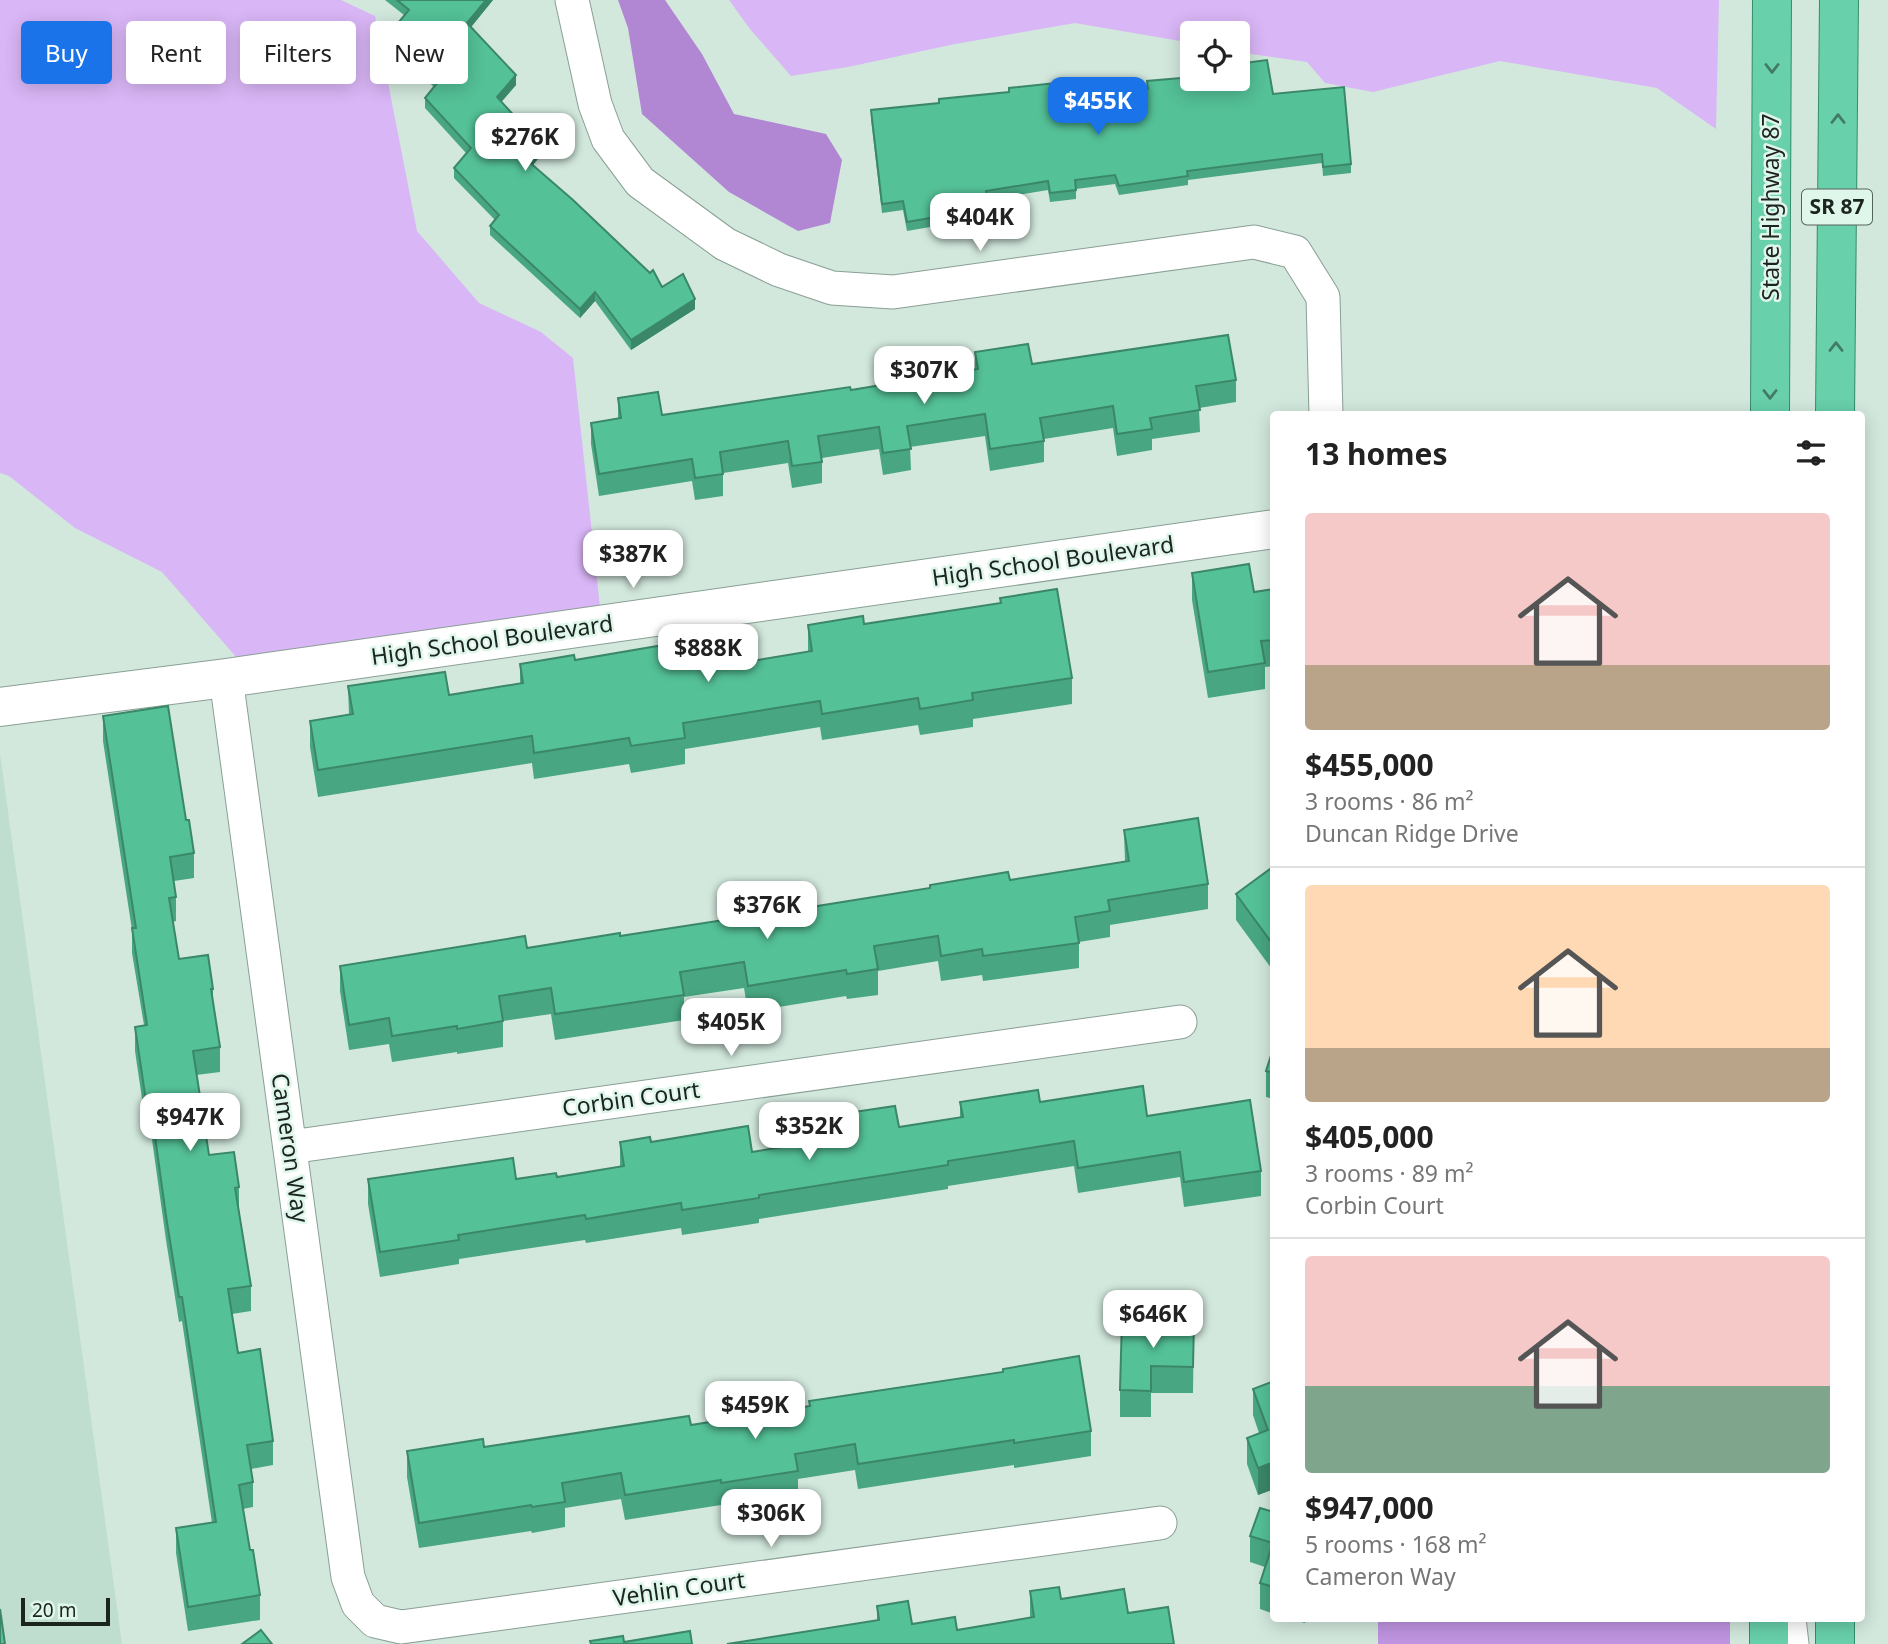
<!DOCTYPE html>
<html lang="en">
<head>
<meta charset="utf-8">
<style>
  :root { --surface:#fff; --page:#f6f6f6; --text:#222; --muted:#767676; --line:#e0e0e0; --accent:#1a73e8 }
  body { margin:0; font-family:"Noto Sans",sans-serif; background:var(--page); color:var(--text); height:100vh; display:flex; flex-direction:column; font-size:26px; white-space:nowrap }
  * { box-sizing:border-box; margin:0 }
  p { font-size:23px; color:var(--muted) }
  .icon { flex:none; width:38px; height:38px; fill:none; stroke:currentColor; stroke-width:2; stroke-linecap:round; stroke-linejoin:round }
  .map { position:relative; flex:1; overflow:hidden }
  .side { position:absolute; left:1270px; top:411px; width:595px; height:1211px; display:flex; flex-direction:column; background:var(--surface); border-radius:7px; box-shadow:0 4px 18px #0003 }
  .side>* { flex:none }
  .top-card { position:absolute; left:21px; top:21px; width:665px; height:63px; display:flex; gap:14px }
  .tools { position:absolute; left:1180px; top:21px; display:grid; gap:14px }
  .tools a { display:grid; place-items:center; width:70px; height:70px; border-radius:7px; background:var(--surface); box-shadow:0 4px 18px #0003; font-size:35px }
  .scale { position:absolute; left:21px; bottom:18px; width:89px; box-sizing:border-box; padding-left:7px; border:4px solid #1c2420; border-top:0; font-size:19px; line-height:24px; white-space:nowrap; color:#1c2420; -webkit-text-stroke:5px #dff6eb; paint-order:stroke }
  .price { position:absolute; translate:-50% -60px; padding:0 16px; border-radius:14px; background:#fff; color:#222; font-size:23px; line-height:46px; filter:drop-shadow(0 2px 4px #0008) }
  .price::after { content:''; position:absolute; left:50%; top:42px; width:21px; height:16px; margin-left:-10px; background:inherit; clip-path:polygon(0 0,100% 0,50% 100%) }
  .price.on { background:var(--accent); color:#fff }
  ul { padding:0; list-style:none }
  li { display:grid; align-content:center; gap:14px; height:371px; padding:0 35px }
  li+li { border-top:2px solid var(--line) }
  li span { display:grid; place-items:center; height:217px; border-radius:7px; color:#555 }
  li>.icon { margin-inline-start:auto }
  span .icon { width:126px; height:126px; fill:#fffc; stroke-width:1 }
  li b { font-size:30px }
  h2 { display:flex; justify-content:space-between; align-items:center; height:84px; padding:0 35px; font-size:30px }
  .tag { padding:0 24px; border-radius:7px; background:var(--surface); box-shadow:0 4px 18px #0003; font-size:24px; line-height:63px }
  .tag.on { background:var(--accent); color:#fff }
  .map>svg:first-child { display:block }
</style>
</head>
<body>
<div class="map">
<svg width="1888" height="1644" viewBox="0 0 1888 1644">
  <rect width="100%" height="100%" fill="#d2e8dd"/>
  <path fill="#c0ded0" d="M 0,753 L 122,1644 L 0,1644 Z"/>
  <g fill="#d9b6f6">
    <path d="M 0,0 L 341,0 L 375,16 L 417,231 L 479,303 L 541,332 L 573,358 L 600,607 L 237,658 L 162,572 L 75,528 L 9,476 L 0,473 Z"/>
    <path d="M 729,0 L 1719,0 L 1716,129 L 1657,88 L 1500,61 L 1373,92 L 1325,83 L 1307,62 L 1237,52 L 1237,33 L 1192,33 L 1192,43 L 1075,23 L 955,44 L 848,67 L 791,76 L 750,29 Z"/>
  </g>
  <rect fill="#bf94e1" x="1378" y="1619" width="352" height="25"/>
  <path fill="#b186d3" d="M 618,0 L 665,0 L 702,54 L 734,114 L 826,134 L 842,160 L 830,223 L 798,231 L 729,192 L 642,114 L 628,28 Z"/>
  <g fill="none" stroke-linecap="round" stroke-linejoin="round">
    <g stroke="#8a9f95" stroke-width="35">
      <g id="minor">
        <path d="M 572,0 L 595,104 L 608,139 L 640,182 L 725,244 L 779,270 L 832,288 L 893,292 L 1254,242 L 1295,252 L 1323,297 L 1326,415"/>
        <path d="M 226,678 L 348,1577 L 358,1604 L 375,1621 L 401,1627 L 1160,1523"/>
        <path d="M 290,1147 L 1180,1022"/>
        <path d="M 1789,1619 L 1792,1644"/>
      </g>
    </g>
    <g stroke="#8a9f95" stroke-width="40">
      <path id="tertiary" d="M 0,707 L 226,678 L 1274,529"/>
    </g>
    <g stroke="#358d6d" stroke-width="40">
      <g id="trunk">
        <path d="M 1770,415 L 1772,0"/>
        <path d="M 1835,415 L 1839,0"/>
        <path d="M 1769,1644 L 1769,1619"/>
        <path d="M 1835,1644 L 1835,1619"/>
      </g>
    </g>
    <use href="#minor" stroke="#fff" stroke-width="33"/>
    <use href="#tertiary" stroke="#fff" stroke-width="38"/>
    <use href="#trunk" stroke="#68d0ab" stroke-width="38"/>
  </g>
  <g fill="#48a682">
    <path d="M 385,0 L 493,0 L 471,27 L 516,85 L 501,102 L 541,155 L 533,165 L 662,287 L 695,309 L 631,350 L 595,301 L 580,318 L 490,235 L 490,226 L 495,220 L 454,178 L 454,168 L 466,153 L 425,108 L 425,98 L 434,87 L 388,45 L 388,35 L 404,15 Z"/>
    <path d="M 1147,81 L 1273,94 L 1351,164 L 1351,173 L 1323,176 L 1322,163 L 1188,180 L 1188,185 L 1119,195 L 1115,184 L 1076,189 L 1076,199 L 1050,202 L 1048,190 L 987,200 L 988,213 L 936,221 L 936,226 L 907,231 L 903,210 L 882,213 L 871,119 L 871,110 L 939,103 L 939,99 L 1067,98 L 1147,89 Z"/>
    <path d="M 975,352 L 1032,364 L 1236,380 L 1236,402 L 1199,408 L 1200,432 L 1152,439 L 1152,450 L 1117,456 L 1113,428 L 1044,439 L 1044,462 L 990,471 L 985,436 L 910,447 L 911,470 L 883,475 L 879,449 L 822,458 L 822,483 L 792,488 L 788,463 L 723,473 L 723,496 L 695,500 L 692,481 L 599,496 L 591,444 L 591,423 L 618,418 L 618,398 L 662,415 L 851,390 L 975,370 Z"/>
    <path d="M 1192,573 L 1254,592 L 1274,589 L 1274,666 L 1265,667 L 1265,689 L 1208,698 L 1192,600 Z"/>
    <path d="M 1000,598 L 1072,678 L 1072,704 L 973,719 L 973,727 L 920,735 L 918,725 L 822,740 L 820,727 L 685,749 L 685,764 L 631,773 L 629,764 L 534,779 L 532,763 L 318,797 L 310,747 L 310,721 L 349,715 L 348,686 L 449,695 L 520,683 L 520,664 L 575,660 L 739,663 L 808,652 L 808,625 L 864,624 L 1000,603 Z"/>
    <path d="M 103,716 L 186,820 L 194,853 L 194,878 L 174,881 L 176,897 L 176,921 L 173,922 L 179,959 L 213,989 L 213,1002 L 220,1047 L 220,1072 L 196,1075 L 209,1155 L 239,1187 L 239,1210 L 251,1286 L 251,1311 L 232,1314 L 238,1353 L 273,1441 L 273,1465 L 251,1469 L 253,1482 L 253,1507 L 243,1509 L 250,1550 L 260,1595 L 260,1620 L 188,1631 L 176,1553 L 176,1528 L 212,1523 L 182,1321 L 179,1322 L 166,1240 L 150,1125 L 146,1126 L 135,1051 L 135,1027 L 144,1025 L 132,953 L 132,930 L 103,741 Z"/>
    <path d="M 1124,830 L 1208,884 L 1208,909 L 1110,925 L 1110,937 L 1079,942 L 1079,968 L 983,981 L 982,975 L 941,981 L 938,961 L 878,971 L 878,995 L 847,999 L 846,996 L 748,1012 L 744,988 L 684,997 L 684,1020 L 555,1040 L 551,1014 L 503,1021 L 503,1047 L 457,1054 L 457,1052 L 392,1062 L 389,1044 L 349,1050 L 340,991 L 340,966 L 527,948 L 620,936 L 736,918 L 736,913 L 811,907 L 1010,880 L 1125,862 Z"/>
    <path d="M 1274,866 L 1274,972 L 1236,920 L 1236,894 Z"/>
    <path d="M 1274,1046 L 1274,1099 L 1266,1097 L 1266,1071 Z"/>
    <path d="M 960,1102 L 1040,1102 L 1147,1116 L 1261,1171 L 1261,1196 L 1184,1207 L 1180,1177 L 1078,1193 L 1074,1166 L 948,1186 L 948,1189 L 759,1219 L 759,1223 L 682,1235 L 681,1228 L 586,1243 L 585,1240 L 459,1259 L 459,1264 L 380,1277 L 368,1204 L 368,1179 L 516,1179 L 557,1177 L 620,1167 L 620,1142 L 651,1142 L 752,1152 L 808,1143 L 808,1116 L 841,1114 L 899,1127 L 960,1117 Z"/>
    <path d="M 1194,1321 L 1193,1393 L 1151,1393 L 1151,1417 L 1120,1417 L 1120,1390 Z"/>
    <path d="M 1274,1381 L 1274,1489 L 1258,1495 L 1247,1464 L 1247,1438 L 1259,1433 L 1253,1415 L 1253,1389 Z"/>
    <path d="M 809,1401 L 1091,1431 L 1091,1456 L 1014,1468 L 1014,1465 L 858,1489 L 855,1470 L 798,1479 L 798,1496 L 721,1509 L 721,1505 L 625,1520 L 621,1499 L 565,1508 L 565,1527 L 532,1533 L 531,1531 L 419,1548 L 407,1477 L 407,1451 L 484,1447 L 691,1425 L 809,1406 Z"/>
    <path d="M 1274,1512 L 1274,1614 L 1260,1609 L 1260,1583 L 1265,1567 L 1250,1562 L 1250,1536 Z"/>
    <path d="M 1030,1591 L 1128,1613 L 1174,1644 L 727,1644 L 877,1620 L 877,1606 L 912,1624 L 957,1630 L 1030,1618 Z"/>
    <path d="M 1291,1619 L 1306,1619 L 1305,1623 Z"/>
  </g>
  <g fill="#3b876a">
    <path d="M 486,0 L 493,0 L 467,32 L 467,23 Z"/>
    <path d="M 516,75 L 516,85 L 497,107 L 497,97 Z"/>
    <path d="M 541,145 L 541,155 L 528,171 L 528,161 Z"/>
    <path d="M 595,292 L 595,301 L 580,318 L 580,309 Z"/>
    <path d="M 695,299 L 695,309 L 631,350 L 631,340 Z"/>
    <path d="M 1274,1462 L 1274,1489 L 1258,1495 L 1258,1468 Z"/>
  </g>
  <g fill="#54c197" stroke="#3b876a" stroke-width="2">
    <path d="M 397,0 L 486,0 L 467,23 L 516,75 L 497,97 L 541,145 L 528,161 L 573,200 L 650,273 L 653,270 L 662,287 L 683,274 L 695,299 L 631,340 L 595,292 L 580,309 L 490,226 L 499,215 L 454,168 L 471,148 L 425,98 L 438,82 L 388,35 L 409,10 Z"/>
    <path d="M 1267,60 L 1273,94 L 1344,87 L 1351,164 L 1323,167 L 1322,154 L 1187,171 L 1188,176 L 1119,186 L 1115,175 L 1075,180 L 1076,190 L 1050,193 L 1048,181 L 986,191 L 988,204 L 935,212 L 936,217 L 907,222 L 903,201 L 882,204 L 871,110 L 939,103 L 939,99 L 1009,92 L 1009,88 L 1065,82 L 1067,98 L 1148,89 L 1147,81 L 1192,77 L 1192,79 L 1237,79 L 1237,64 Z"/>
    <path d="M 1228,335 L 1236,380 L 1196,386 L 1200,410 L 1150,418 L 1152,429 L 1117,434 L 1113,406 L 1040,418 L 1044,441 L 990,449 L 985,414 L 907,426 L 911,449 L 883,453 L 879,427 L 818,436 L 822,462 L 792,466 L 788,441 L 720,452 L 723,474 L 695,478 L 692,459 L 599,474 L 591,423 L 621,418 L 618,398 L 658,392 L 662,415 L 850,387 L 851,390 L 978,369 L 975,352 L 1028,344 L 1032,364 Z"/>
    <path d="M 1249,564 L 1254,592 L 1274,589 L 1274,640 L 1261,641 L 1265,663 L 1208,672 L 1192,573 Z"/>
    <path d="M 1057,589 L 1072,678 L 972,693 L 973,700 L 920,709 L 918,698 L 822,714 L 820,701 L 683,723 L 685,738 L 631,746 L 629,738 L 534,753 L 532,736 L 318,770 L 310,721 L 353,714 L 348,686 L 445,672 L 449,695 L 523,683 L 520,664 L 574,655 L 575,660 L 734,633 L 739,663 L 812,651 L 808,625 L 863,616 L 864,624 L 1001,603 L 1000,598 Z"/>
    <path d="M 168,706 L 186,820 L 189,820 L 194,853 L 170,857 L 176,897 L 169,898 L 179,959 L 208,955 L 213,989 L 211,989 L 220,1047 L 193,1051 L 209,1155 L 234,1152 L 239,1187 L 235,1188 L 251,1286 L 228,1289 L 238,1353 L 260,1349 L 273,1441 L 247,1445 L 253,1482 L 239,1485 L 250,1550 L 253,1550 L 260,1595 L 188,1607 L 176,1528 L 216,1522 L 182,1297 L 179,1297 L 166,1216 L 150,1100 L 146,1101 L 135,1027 L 147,1025 L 132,928 L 136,928 L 103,716 Z"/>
    <path d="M 1198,818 L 1208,884 L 1108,900 L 1110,911 L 1075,917 L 1079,943 L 983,956 L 982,949 L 941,956 L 938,936 L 874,946 L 878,969 L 847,974 L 846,970 L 748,986 L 744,962 L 680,972 L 684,995 L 555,1014 L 551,988 L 499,996 L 503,1021 L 457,1029 L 457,1026 L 392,1036 L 389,1018 L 349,1025 L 340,966 L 525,936 L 527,948 L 620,933 L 620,936 L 737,918 L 736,913 L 810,902 L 811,907 L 930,888 L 930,885 L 1008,872 L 1010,880 L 1129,861 L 1124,830 Z"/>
    <path d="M 1274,866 L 1274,946 L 1236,894 Z"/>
    <path d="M 1274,1046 L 1274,1073 L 1266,1071 Z"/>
    <path d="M 1143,1086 L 1147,1116 L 1250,1100 L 1261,1171 L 1184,1182 L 1180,1152 L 1078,1168 L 1074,1141 L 948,1161 L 948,1165 L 759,1195 L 759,1198 L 682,1210 L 681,1203 L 586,1219 L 585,1215 L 458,1235 L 459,1240 L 380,1252 L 368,1179 L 513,1158 L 516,1179 L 556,1173 L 557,1177 L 624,1166 L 620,1142 L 650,1137 L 651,1142 L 748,1126 L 752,1152 L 812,1142 L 808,1116 L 840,1111 L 841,1114 L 895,1106 L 899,1127 L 963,1117 L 960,1102 L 1038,1090 L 1040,1102 Z"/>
    <path d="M 1122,1319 L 1194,1321 L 1193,1367 L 1151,1366 L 1151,1391 L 1120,1390 Z"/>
    <path d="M 1079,1356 L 1091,1431 L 1014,1443 L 1014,1440 L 858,1464 L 855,1444 L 795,1454 L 798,1471 L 721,1483 L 721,1480 L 625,1495 L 621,1473 L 562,1483 L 565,1502 L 532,1507 L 531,1505 L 419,1523 L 407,1451 L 483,1439 L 484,1447 L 689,1416 L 691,1425 L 810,1406 L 809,1401 L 1003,1372 L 1003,1369 Z"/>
    <path d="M 1274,1381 L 1274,1462 L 1258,1468 L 1247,1438 L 1268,1430 L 1253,1389 Z"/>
    <path d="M 1260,1508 L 1274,1512 L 1274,1587 L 1260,1583 L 1273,1543 L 1250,1536 Z"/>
    <path d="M 1059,1587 L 1061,1599 L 1124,1589 L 1128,1613 L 1168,1607 L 1174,1644 L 727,1644 L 879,1620 L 877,1606 L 908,1601 L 912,1624 L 955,1617 L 957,1630 L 1034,1617 L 1030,1591 Z"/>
    <path d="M 0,1609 L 5,1644 L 0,1644 Z"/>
    <path d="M 261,1630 L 272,1644 L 242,1644 Z"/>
    <path d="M 690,1631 L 692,1644 L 591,1644 L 590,1641 L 623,1636 L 624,1642 Z"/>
  </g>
  <defs><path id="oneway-chevron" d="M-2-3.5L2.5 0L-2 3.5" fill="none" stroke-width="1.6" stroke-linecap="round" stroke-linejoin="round" transform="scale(1.75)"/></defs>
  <g stroke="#427a66">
    <use href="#oneway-chevron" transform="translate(1772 68) rotate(90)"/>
    <use href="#oneway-chevron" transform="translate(1838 119) rotate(-90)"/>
    <use href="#oneway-chevron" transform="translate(1836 347) rotate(-90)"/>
    <use href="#oneway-chevron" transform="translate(1770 394) rotate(90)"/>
  </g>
  <g text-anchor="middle" stroke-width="5" stroke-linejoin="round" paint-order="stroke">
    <rect fill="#dff6eb" stroke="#56635d" stroke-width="2" x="1802" y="189.5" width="70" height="35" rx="5"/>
    <g font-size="21" font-weight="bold" fill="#1c2420">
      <text x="1837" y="214">SR 87</text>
    </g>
    <g font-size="23" fill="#1c2420" stroke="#dff6eb">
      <text transform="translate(1771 207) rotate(-90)" y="8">State Highway 87</text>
      <text transform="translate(1053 561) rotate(-8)" y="8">High School Boulevard</text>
      <text transform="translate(492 640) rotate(-8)" y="8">High School Boulevard</text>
      <text transform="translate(631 1099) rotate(-8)" y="8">Corbin Court</text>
      <text transform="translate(290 1148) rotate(82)" y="8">Cameron Way</text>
      <text transform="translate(679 1589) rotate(-8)" y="8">Vehlin Court</text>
    </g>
  </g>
</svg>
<div class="tools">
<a><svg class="icon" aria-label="locate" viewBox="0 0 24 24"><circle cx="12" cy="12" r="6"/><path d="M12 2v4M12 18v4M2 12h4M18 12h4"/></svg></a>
</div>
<div class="scale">20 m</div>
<b class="price on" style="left:1098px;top:137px">$455K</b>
<b class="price" style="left:525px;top:173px">$276K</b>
<b class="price" style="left:980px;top:253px">$404K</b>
<b class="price" style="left:924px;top:406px">$307K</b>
<b class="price" style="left:633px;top:590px">$387K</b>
<b class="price" style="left:708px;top:684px">$888K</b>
<b class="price" style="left:767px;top:941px">$376K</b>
<b class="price" style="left:731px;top:1058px">$405K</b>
<b class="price" style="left:190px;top:1153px">$947K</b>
<b class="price" style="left:809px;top:1162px">$352K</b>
<b class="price" style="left:1153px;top:1350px">$646K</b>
<b class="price" style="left:755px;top:1441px">$459K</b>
<b class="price" style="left:771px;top:1549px">$306K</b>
<div class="top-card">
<a class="tag on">Buy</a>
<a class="tag">Rent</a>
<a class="tag">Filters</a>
<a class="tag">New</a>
</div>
<section class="side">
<h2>13 homes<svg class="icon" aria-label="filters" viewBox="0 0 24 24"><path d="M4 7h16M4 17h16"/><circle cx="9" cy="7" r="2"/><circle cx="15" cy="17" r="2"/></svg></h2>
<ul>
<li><span style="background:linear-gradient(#f6c9c9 70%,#b9a48a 0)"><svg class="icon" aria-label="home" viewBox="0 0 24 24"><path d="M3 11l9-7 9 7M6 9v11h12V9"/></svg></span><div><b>$455,000</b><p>3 rooms · 86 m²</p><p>Duncan Ridge Drive</p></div></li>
<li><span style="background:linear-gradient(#ffd9b3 75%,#b9a48a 0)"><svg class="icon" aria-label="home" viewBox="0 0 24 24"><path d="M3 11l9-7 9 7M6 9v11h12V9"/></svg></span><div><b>$405,000</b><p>3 rooms · 89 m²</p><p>Corbin Court</p></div></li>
<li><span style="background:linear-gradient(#f6c9c9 60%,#7fa58c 0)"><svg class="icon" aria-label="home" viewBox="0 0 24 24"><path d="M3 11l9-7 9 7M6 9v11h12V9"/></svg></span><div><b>$947,000</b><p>5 rooms · 168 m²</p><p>Cameron Way</p></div></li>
</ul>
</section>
</div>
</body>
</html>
